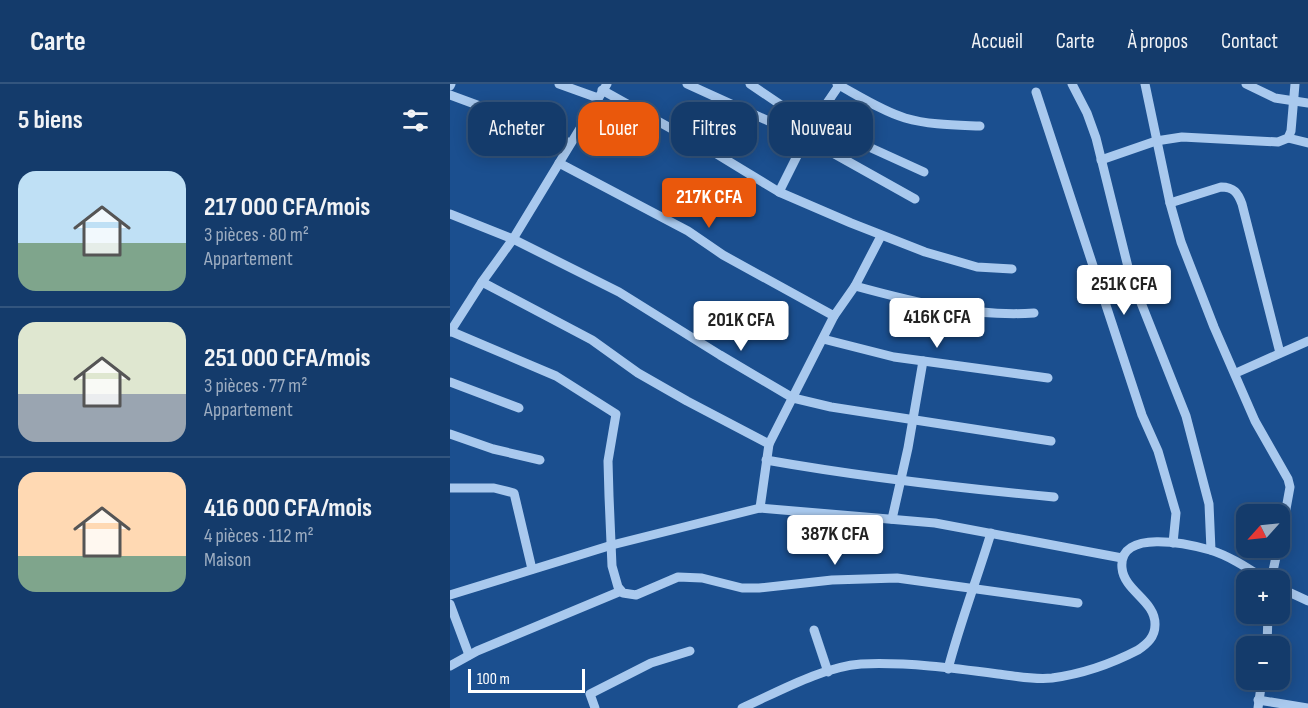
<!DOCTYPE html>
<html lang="fr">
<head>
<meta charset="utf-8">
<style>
  :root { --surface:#143b6b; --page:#1d4271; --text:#f1f3f6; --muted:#9dadc1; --line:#33557e; --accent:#ea580c }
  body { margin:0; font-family:"Sofia Sans Condensed",sans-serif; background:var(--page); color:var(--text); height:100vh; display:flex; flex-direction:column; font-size:22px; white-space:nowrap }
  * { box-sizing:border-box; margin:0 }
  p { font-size:20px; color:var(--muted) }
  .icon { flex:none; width:33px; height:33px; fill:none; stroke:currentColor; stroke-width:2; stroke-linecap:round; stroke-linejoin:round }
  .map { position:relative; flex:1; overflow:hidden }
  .drawer { display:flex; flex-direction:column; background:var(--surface); width:450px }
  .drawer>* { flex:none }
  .banner { position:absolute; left:18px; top:18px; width:570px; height:54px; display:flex; gap:12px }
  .needle { width:39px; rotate:243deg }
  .controls { position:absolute; left:786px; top:420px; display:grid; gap:12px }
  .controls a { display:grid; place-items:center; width:54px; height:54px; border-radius:12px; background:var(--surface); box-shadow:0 3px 15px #0003,0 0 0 2px var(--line); font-size:30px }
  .scale { position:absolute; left:18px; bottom:15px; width:117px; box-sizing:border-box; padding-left:6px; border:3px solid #fff; border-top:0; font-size:16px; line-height:21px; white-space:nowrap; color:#fff; -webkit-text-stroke:4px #1b4f8f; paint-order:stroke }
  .price { position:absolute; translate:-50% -51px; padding:0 14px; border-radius:6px; background:#fff; color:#222; font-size:20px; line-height:39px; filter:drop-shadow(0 2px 3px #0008) }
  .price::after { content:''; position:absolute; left:50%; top:36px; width:18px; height:14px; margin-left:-9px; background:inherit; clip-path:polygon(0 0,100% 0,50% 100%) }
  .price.selected { background:var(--accent); color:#fff }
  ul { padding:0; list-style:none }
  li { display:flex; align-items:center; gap:18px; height:150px; padding:0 18px }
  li+li { border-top:2px solid var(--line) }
  li span { display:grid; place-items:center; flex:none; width:168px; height:120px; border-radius:18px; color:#555 }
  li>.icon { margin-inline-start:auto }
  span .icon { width:72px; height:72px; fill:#fffc; stroke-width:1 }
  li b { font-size:26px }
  h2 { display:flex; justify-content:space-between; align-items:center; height:72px; padding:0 18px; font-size:26px }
  .chip { padding:0 21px; border-radius:18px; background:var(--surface); box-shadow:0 3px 15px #0003,0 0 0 2px var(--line); font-size:21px; line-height:54px }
  .chip.selected { background:var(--accent); color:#fff }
  header { display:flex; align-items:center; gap:36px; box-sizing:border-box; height:84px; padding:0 30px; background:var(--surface); border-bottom:2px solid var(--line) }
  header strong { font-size:28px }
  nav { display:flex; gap:33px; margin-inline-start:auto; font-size:21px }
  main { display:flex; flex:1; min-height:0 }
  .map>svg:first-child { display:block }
</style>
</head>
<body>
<header>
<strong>Carte</strong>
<nav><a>Accueil</a><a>Carte</a><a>À propos</a><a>Contact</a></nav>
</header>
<main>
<section class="drawer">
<h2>5 biens<svg class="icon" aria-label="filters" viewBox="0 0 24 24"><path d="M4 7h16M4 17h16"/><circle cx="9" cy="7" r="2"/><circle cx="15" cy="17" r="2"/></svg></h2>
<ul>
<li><span style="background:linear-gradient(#bfe0f5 60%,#7fa58c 0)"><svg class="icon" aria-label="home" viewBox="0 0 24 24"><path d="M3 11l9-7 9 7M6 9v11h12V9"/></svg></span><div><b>217 000 CFA/mois</b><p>3 pièces · 80 m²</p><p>Appartement</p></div></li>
<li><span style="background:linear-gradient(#dfe7d0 60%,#9aa5b1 0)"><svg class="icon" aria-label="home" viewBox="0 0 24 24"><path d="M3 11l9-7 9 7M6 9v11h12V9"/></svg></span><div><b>251 000 CFA/mois</b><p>3 pièces · 77 m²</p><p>Appartement</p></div></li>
<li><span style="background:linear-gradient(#ffd9b3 70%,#7fa58c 0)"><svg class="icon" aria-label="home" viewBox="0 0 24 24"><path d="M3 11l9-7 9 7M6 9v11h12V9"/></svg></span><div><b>416 000 CFA/mois</b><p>4 pièces · 112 m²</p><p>Maison</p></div></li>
</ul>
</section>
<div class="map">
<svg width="858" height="624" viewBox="0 0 858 624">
  <rect width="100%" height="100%" fill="#1b4f8f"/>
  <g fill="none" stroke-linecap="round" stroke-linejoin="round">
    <g stroke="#a9c9ee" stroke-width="9">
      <path d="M 109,0 L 148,14"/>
      <path d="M 237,0 L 356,54 L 465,115"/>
      <path d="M 300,0 L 362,42"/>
      <path d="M 387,0 C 409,12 432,27 455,34 C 479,41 505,41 530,42"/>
      <path d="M 622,0 L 637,29 L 646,54 L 680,191 L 736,332 L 759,420 L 761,466"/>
      <path d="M 695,0 L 720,119 L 731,158 L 764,243 L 805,337 L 838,395 L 840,403 L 830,458"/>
      <path d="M 796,0 L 825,14 L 858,19"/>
      <path d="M 0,2 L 1,0"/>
      <path d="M 152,6 L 265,69 L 329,108 L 401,139 L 475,168 L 527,183 L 562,185"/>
      <path d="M 586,8 L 692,331 L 708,367 L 726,429 L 723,459"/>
      <path d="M 0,11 L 76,39 L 120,59"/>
      <path d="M 364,38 L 474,88"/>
      <path d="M 838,54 L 858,59"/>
      <path d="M 651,76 L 706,57 L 732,53 L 828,58 L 838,54 L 841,47 L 845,0"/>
      <path d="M 109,79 L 238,147 L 273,171 L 384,232 L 405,202 L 431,152"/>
      <path d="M 329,108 L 364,38 L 390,0"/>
      <path d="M 720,119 L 771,103 C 784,103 788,109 792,120 L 830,269"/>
      <path d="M 0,130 L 63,155 L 169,208 L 270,271 L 343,314 L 381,323 L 601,357"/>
      <path d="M 32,198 L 142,256 L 188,289 L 237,317 L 319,360 L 310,424"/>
      <path d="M 405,202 C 464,218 522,233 584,229"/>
      <path d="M 0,247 L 106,292 L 166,330 L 158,377 L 159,412 L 162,482 L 168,503 L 173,509 L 186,511 L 228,493 L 252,494 L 292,504 L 309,504 L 382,496 L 447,494 L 628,519"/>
      <path d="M 0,248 L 32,198 L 63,155 L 157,0"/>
      <path d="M 373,255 L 444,273 L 598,294"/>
      <path d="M 786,289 L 858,257"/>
      <path d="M 0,298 L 69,324"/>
      <path d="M 0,350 L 43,365 L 90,376"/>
      <path d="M 319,360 L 384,232"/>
      <path d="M 316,376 C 412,393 508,404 604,413"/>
      <path d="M 0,404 L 44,404 L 64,409 L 82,485"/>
      <path d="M 442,435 L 458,364 L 473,277"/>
      <path d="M 821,496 L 828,464"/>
      <path d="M 830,504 L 858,517"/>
      <path d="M 0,511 L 162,461 L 310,424 L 485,439 L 672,474"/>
      <path d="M 0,520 L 19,571"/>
      <path d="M 364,546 L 378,588"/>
      <path d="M 817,562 L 818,530"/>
      <path d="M 0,582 L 27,567 L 171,507"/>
      <path d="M 498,585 C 510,539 527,495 541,449"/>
      <path d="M 808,616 L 858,624"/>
      <path d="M 145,624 L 140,610 L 201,579 L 240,567"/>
      <path d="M 292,624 C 328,608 372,583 411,580 C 456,578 503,584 548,590 C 566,592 583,596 602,594 C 632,590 661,580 688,566 C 697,560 705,553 705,541 C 706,517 674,507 672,484 C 668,444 739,460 760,466 C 780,472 799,485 816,496"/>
      <path d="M 808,624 L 812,596"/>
    </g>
  </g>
</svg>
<div class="controls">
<a><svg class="needle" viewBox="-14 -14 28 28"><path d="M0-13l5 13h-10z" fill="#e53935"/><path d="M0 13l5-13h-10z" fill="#9dadc1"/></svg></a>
<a>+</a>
<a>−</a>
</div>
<div class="scale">100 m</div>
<b class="price selected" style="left:259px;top:145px">217K CFA</b>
<b class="price" style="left:674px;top:232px">251K CFA</b>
<b class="price" style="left:487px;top:265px">416K CFA</b>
<b class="price" style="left:291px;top:268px">201K CFA</b>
<b class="price" style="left:385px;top:482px">387K CFA</b>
<div class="banner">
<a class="chip">Acheter</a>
<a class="chip selected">Louer</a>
<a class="chip">Filtres</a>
<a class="chip">Nouveau</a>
</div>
</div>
</main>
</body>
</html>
